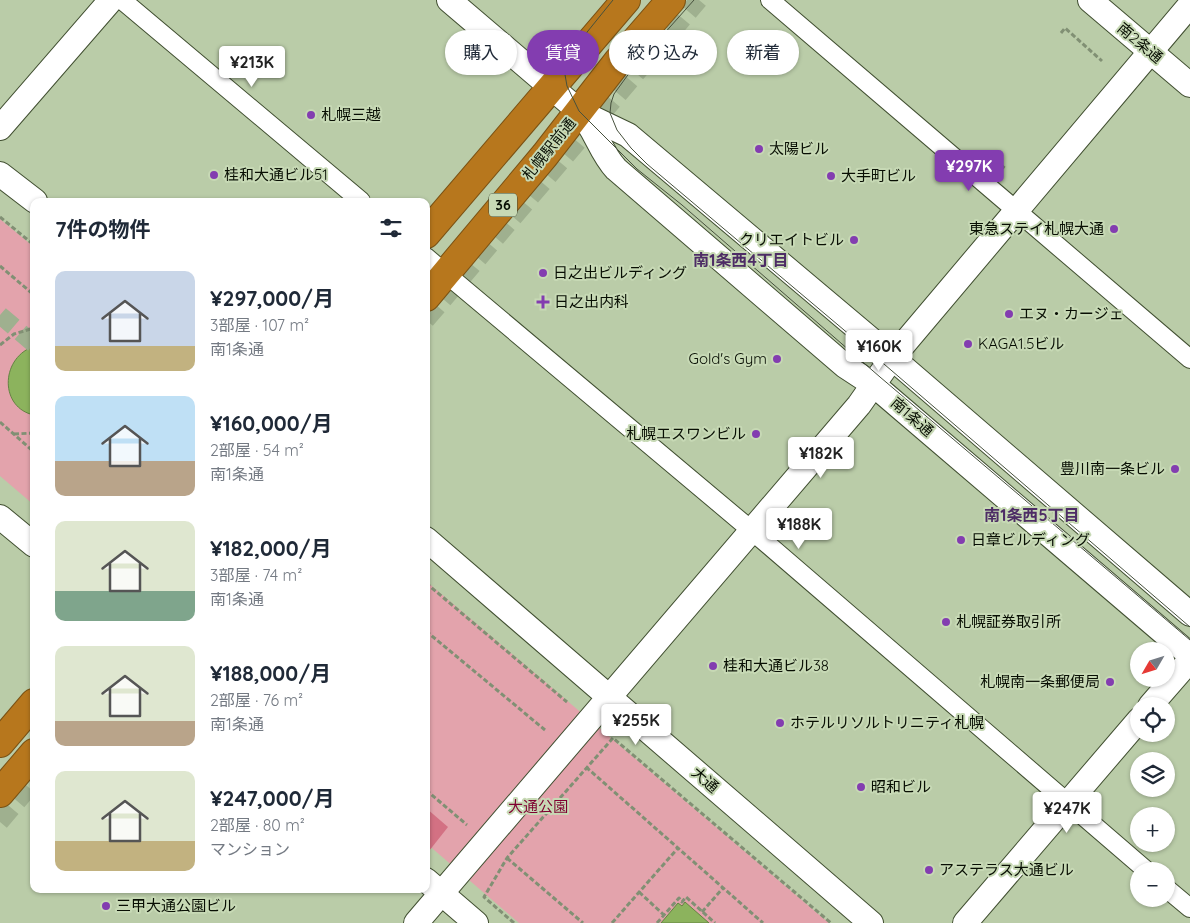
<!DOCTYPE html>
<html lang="ja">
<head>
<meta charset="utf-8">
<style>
  :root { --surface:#fff; --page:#f2f2f3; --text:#1f2937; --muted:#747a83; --accent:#833db0 }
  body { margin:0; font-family:Quicksand,"Noto Sans JP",sans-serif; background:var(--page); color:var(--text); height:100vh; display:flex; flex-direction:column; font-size:19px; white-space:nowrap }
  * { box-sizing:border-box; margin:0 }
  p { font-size:16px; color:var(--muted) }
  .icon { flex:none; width:28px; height:28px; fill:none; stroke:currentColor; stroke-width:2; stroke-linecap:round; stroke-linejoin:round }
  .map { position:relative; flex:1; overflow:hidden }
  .side { position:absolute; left:30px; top:198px; width:400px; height:695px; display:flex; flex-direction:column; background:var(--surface); border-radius:10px; box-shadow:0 1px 4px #0004 }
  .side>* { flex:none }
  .banner { position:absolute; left:445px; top:30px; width:475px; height:45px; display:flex; gap:10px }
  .needle { width:32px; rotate:231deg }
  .controls { position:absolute; left:1130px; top:642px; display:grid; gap:10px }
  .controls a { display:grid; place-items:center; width:45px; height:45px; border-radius:50%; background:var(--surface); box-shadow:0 1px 4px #0004; font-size:25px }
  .price { position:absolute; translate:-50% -42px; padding:0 11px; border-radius:5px; background:#fff; color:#222; font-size:16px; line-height:32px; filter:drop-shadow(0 1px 2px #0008) }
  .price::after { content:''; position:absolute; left:50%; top:30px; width:15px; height:11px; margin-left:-8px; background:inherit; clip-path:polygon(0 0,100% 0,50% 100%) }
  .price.on { background:var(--accent); color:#fff }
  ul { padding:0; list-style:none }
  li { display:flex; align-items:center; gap:15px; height:125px; padding:0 25px }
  li span { display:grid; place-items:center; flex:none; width:140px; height:100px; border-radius:10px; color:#555 }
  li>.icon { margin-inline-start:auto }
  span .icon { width:60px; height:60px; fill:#fffc; stroke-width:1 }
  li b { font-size:21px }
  h2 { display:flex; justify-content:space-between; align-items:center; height:60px; padding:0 25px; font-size:21px }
  .pill { padding:0 18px; border-radius:22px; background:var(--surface); box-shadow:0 1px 4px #0004; font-size:18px; line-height:45px }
  .pill.on { background:var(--accent); color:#fff }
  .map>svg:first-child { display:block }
</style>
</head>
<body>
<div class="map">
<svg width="1190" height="923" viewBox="0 0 1190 923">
  <rect width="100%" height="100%" fill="#bacca8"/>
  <g fill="#e3a3ac">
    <path d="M 0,219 L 34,247 L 34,505 L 0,476 Z"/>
    <path d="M 426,581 L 829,923 L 519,923 L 426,843 Z"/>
  </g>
  <path fill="#d37183" d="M 426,808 L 448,827 L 429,851 L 426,849 Z"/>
  <g fill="#8cb35d" stroke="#648242">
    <path d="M 32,347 L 34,347 L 34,415 C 0,408 0,360 32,347 Z"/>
    <path d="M 685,902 L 709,923 L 661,923 L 678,903 L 682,906 Z"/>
  </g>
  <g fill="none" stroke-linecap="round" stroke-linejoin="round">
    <g stroke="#9fb08f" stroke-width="18" stroke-dasharray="18 9" stroke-linecap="butt">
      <path d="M 0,315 L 34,344"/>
      <path d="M 426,320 L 699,0"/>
      <path d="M 0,822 L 34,782"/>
    </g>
    <g stroke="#414f31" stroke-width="20">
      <g id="street">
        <path d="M 122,0 L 361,201"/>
        <path d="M 770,0 L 1190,359"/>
        <path d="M 426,257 L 751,530 L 1147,871"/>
        <path d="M 1166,888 L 1190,908"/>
      </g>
    </g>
    <g stroke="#414f31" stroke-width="26">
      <g id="secondary">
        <path d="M 449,0 L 579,111 C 595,128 600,152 616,169 L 845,366 L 874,385 L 1190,655"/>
        <path d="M 1090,0 L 1190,85"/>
        <path d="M 580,112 L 628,135 L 869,338 L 1190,614"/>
        <path d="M 0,128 L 111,0"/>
        <path d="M 0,174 L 35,201"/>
        <path d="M 0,517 L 34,545"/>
        <path d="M 426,539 L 871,923"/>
        <path d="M 1150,706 L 1190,660"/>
        <path d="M 426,880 L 476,923"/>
        <path d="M 416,923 L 859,405 L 892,358 L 1190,5"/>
        <path d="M 965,923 L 1139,720"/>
      </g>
    </g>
    <g stroke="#7a5214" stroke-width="30">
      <g id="highway">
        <path d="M 426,234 L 626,0"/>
        <path d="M 426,297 L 545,155 L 618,61 L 671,0"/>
        <path d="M 0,743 L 34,703"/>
        <path d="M 0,793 L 34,753"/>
      </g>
    </g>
    <g stroke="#819074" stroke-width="3" stroke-dasharray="5 2.5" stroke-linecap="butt">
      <path d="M 1061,33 L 1065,28 L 1102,61"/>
      <path d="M 995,166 L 998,163 L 1006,169"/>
      <path d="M 0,217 L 34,245"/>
      <path d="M 0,266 L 34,295"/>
      <path d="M 0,345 L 14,334 L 34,328"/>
      <path d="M 0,422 L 34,452"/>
      <path d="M 14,434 L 34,433"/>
      <path d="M 426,583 L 567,702"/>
      <path d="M 426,631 L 545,730"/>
      <path d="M 586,767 L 763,923"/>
      <path d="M 426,790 L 467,825"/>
      <path d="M 507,858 L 583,923"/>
      <path d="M 639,892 L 664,915"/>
      <path d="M 702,912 L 723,888"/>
      <path d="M 514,923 L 484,897 L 507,858 L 613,738 L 831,923"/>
      <path d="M 612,923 L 678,848"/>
      <path d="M 657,923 L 679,898 L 682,902 L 686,897 L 715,923"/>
    </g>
    <use href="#street" stroke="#fff" stroke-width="18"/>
    <use href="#secondary" stroke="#fff" stroke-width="24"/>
    <use href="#highway" stroke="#b7771d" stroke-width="28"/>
    <g stroke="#47513d" stroke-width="1">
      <path d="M 613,0 L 571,52 L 564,69 L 567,86 L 579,111 L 637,169 L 682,205 L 880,377 L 1190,640"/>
      <path d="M 694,0 L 630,72 L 614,94 L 611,103 L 610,113 L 617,130 L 631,148 L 647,164 L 863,346 L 1190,627"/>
    </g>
  </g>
  <g fill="#833db0" stroke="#c7d9b5" stroke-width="2">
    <circle cx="311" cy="115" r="5"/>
    <circle cx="759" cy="149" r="5"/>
    <circle cx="214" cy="175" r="5"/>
    <circle cx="831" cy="176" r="5"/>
    <circle cx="1114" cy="229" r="5"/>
    <circle cx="854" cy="240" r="5"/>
    <circle cx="543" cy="273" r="5"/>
    <path d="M540.5 294.5h5v5h5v5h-5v5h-5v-5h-5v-5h5z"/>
    <circle cx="1009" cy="314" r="5"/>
    <circle cx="968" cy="344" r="5"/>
    <circle cx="777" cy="359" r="5"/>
    <circle cx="756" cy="434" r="5"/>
    <circle cx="1175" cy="469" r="5"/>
    <circle cx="961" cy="540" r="5"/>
    <circle cx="946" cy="622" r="5"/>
    <circle cx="713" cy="666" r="5"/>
    <circle cx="1110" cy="682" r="5"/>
    <circle cx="780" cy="723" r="5"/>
    <circle cx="861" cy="787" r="5"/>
    <circle cx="929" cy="870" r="5"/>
    <circle cx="106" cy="906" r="5"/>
  </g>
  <g text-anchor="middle" stroke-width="4" stroke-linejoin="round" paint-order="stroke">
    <rect fill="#c7d9b5" stroke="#414b38" stroke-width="1" x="489" y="193.5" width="28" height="23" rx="4"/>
    <g font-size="14" font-weight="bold" fill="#080e03">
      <text x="503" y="210">36</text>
    </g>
    <g font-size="15" fill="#080e03" stroke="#c7d9b5">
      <text transform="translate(1140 43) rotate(40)" y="5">南2条通</text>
      <text transform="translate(549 149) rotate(-51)" y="5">札幌駅前通</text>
      <text transform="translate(912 417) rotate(41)" y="5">南1条通</text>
      <text transform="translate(705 780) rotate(41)" y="5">大通</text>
    </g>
    <g font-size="15" fill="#080e03" stroke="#c7d9b5" text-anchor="start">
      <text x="321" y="120">札幌三越</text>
      <text x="769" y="154">太陽ビル</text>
      <text x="224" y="180">桂和大通ビル51</text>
      <text x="841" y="181">大手町ビル</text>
      <text x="1104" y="234" text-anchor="end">東急ステイ札幌大通</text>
      <text x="844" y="245" text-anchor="end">クリエイトビル</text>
      <text x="553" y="278">日之出ビルディング</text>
      <text x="554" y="307">日之出内科</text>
      <text x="1019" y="319">エヌ・カージェ</text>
      <text x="978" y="349">KAGA1.5ビル</text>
      <text x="767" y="364" text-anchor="end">Gold's Gym</text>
      <text x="746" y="439" text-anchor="end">札幌エスワンビル</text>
      <text x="1165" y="474" text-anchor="end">豊川南一条ビル</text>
      <text x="971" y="545">日章ビルディング</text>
      <text x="956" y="627">札幌証券取引所</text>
      <text x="723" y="671">桂和大通ビル38</text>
      <text x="1100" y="687" text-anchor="end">札幌南一条郵便局</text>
      <text x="790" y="728">ホテルリソルトリニティ札幌</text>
      <text x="871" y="792">昭和ビル</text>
      <text x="939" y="875">アステラス大通ビル</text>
      <text x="116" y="911">三甲大通公園ビル</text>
    </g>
    <g font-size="15" fill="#7f0031" stroke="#c7d9b5">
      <text x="538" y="812">大通公園</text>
    </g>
    <g font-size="16" font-weight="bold" fill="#4d2c65" stroke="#c7d9b5">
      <text x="741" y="266">南1条西4丁目</text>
      <text x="1032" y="521">南1条西5丁目</text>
    </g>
  </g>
</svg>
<div class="controls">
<a><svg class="needle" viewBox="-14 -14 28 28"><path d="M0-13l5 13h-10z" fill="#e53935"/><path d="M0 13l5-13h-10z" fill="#747a83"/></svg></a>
<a><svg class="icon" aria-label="locate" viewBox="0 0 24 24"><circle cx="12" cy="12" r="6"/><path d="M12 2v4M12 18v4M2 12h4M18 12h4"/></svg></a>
<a><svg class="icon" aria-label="layers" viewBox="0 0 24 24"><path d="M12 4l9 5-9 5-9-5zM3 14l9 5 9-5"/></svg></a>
<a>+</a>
<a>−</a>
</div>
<b class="price" style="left:252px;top:88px">¥213K</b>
<b class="price on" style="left:969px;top:192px">¥297K</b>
<b class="price" style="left:879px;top:372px">¥160K</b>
<b class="price" style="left:821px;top:479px">¥182K</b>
<b class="price" style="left:799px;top:550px">¥188K</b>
<b class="price" style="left:636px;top:746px">¥255K</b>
<b class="price" style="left:1067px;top:834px">¥247K</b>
<div class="banner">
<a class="pill">購入</a>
<a class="pill on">賃貸</a>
<a class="pill">絞り込み</a>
<a class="pill">新着</a>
</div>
<section class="side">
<h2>7件の物件<svg class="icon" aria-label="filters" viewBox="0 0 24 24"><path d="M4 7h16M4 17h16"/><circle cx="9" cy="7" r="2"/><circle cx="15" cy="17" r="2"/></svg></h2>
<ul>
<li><span style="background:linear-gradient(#c9d6e8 75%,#c2b280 0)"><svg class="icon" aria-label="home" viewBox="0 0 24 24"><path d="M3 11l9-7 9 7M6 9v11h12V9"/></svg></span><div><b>¥297,000/月</b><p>3部屋 · 107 m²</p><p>南1条通</p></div></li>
<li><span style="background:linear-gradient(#bfe0f5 65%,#b9a48a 0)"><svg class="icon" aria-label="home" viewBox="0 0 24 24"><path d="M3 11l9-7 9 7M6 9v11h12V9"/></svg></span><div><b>¥160,000/月</b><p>2部屋 · 54 m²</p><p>南1条通</p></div></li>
<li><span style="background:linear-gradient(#dfe7d0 70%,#7fa58c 0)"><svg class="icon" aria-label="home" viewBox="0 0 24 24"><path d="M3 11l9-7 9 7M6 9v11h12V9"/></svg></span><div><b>¥182,000/月</b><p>3部屋 · 74 m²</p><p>南1条通</p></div></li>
<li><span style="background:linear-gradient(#dfe7d0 75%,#b9a48a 0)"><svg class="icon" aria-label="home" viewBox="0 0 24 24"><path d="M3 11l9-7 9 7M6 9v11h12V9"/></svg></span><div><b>¥188,000/月</b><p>2部屋 · 76 m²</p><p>南1条通</p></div></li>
<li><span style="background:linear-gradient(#dfe7d0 70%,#c2b280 0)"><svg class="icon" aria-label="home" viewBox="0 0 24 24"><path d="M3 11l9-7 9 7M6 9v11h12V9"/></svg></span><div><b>¥247,000/月</b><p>2部屋 · 80 m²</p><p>マンション</p></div></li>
</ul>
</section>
</div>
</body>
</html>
